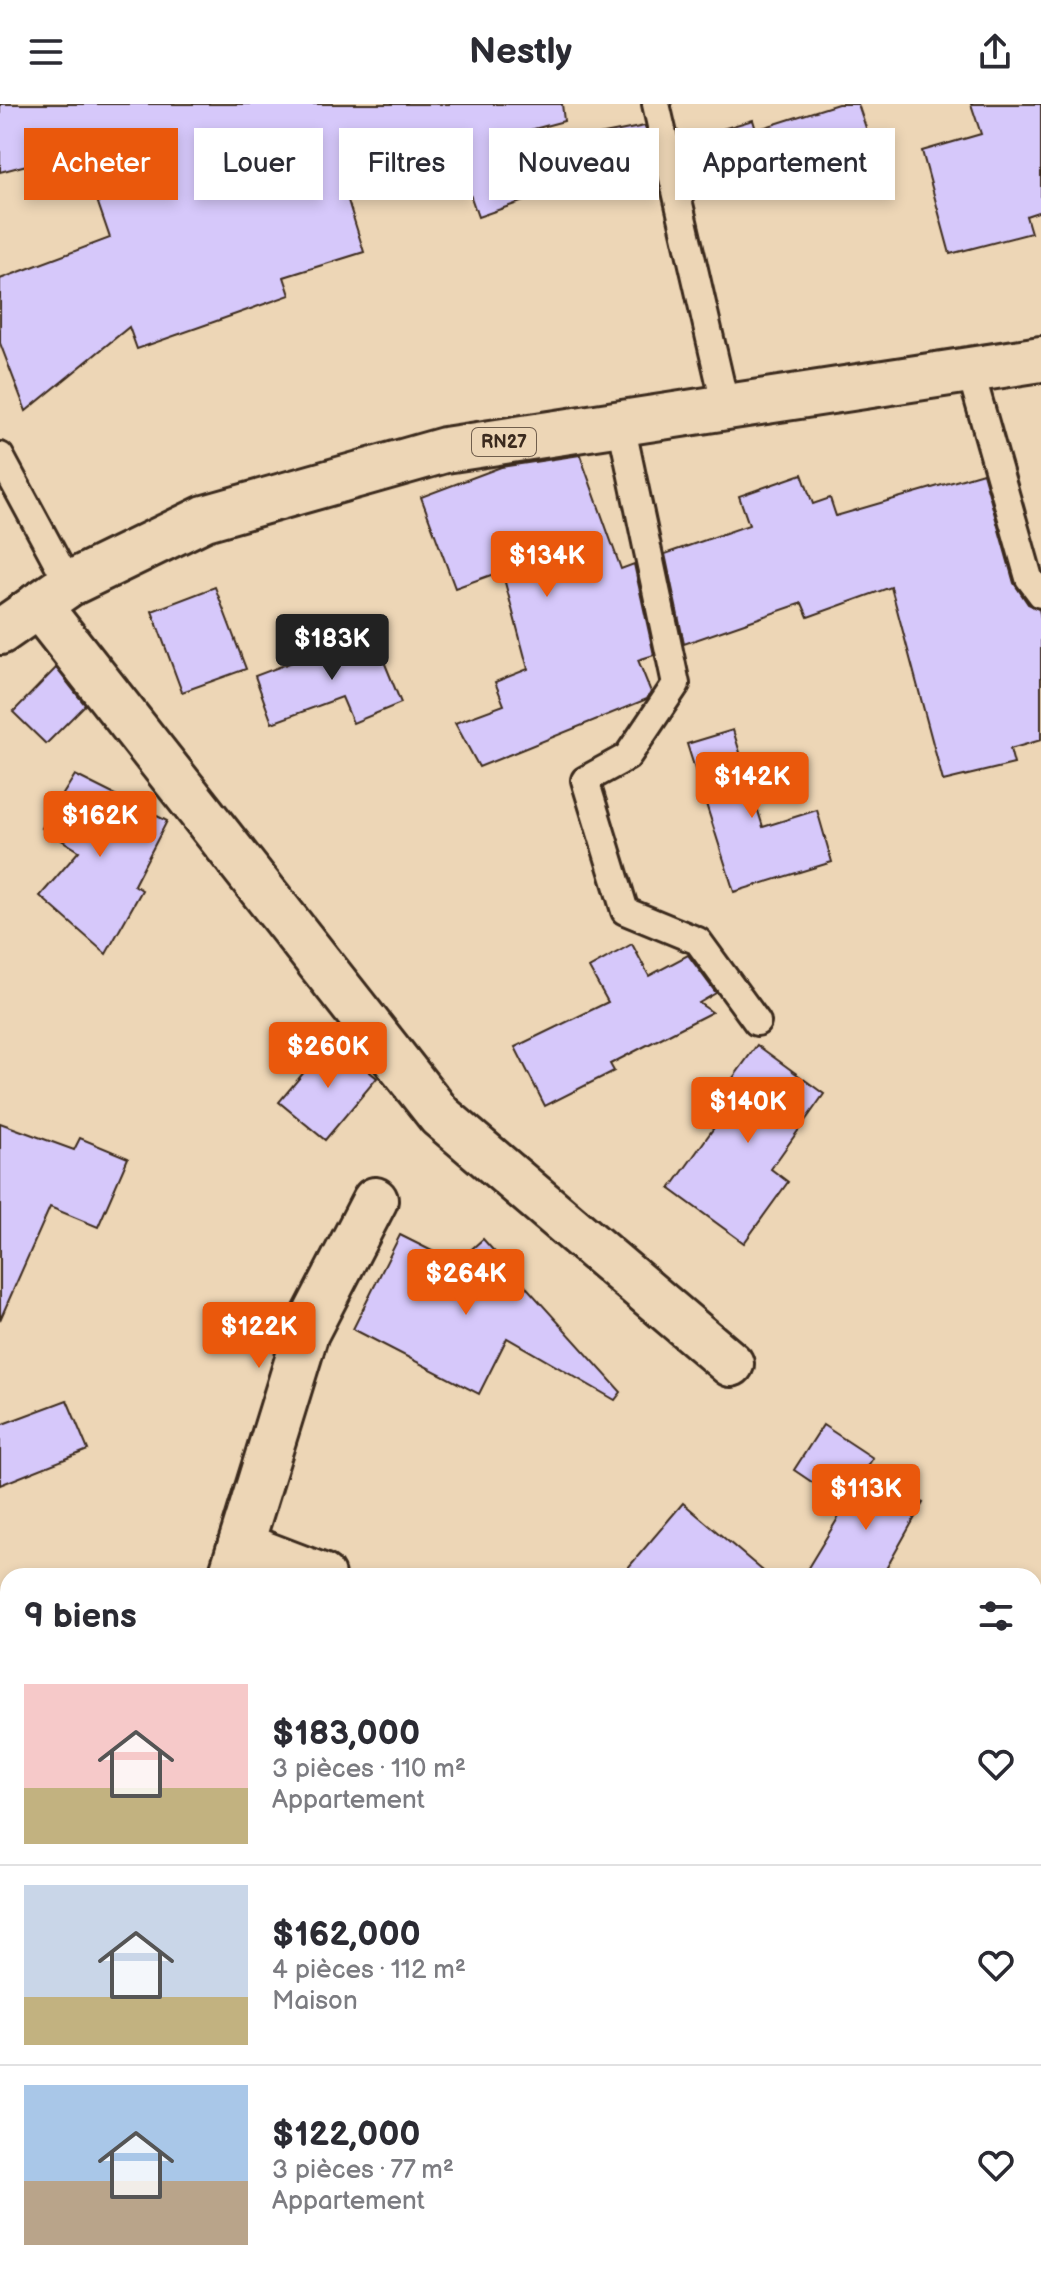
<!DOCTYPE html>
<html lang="fr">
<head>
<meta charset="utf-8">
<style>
  :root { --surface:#fff; --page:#f2f2f3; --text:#2b2b33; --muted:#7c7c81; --line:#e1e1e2; --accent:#ea580c }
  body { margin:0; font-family:"Balsamiq Sans",sans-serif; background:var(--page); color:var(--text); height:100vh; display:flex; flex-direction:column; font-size:30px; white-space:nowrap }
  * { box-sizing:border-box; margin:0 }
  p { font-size:26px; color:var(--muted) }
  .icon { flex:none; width:44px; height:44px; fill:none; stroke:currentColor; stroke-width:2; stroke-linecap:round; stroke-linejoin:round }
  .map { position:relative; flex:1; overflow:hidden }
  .sheet { position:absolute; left:0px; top:1464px; width:1042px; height:712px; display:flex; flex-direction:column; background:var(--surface); border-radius:24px 24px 0 0; box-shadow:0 4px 12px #0003 }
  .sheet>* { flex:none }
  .guide { position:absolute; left:24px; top:24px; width:994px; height:72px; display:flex; gap:16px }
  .price { position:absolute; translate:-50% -68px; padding:0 18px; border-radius:8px; background:var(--accent); color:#fff; font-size:26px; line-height:52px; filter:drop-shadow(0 2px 4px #0008) }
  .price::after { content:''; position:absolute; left:50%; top:48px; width:24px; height:18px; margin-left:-12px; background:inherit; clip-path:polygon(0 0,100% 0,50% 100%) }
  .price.active { background:#222; color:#fff }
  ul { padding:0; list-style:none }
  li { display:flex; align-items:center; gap:24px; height:200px; padding:0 24px }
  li+li { border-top:2px solid var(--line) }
  li span { display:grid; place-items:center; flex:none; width:224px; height:160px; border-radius:0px; color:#555 }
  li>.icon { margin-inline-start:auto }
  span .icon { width:96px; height:96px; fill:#fffc; stroke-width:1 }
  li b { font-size:34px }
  h2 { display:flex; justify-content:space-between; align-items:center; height:96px; padding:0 24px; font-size:34px }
  .pill { padding:0 28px; border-radius:0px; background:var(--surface); box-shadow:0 4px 12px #0003; font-size:28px; line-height:72px }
  .pill.active { background:var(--accent); color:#fff }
  header { display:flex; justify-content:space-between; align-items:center; height:104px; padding:0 24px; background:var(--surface); font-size:36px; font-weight:600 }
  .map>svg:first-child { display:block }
</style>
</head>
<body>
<header><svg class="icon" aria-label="menu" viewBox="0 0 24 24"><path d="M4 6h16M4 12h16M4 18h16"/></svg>Nestly<svg class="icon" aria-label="share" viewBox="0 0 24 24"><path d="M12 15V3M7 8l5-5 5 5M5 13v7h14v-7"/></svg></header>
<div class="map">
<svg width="1041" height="2176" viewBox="0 0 1041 2176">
  <rect width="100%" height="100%" fill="#edd6b6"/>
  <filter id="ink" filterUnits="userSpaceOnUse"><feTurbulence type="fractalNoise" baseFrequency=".0125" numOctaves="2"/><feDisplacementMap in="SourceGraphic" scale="16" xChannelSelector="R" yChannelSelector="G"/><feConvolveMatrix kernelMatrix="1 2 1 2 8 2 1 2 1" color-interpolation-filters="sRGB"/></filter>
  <g filter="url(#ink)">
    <g fill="#d6c8fa" stroke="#3b2a1e" stroke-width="2">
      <path d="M 0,0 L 562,0 L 564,17 L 519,29 L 523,38 L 545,30 L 548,41 L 645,22 L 652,52 L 478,113 L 454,45 L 341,74 L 364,148 L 284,173 L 290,191 L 137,245 L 129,223 L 26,307 L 0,239 L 0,175 L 110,134 L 80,47 L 0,68 Z"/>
      <path d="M 838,0 L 858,0 L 873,45 L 702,95 L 685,36 L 753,16 L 756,26 Z"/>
      <path d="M 971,0 L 1041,0 L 1041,107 L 1026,112 L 1031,129 L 950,150 L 922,47 L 981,30 Z"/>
      <path d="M 580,351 L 621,465 L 634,460 L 654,551 L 638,556 L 651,588 L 647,595 L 479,663 L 455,619 L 504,601 L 495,578 L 528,565 L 502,467 L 455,484 L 421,393 L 501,363 Z"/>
      <path d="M 983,369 L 1014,479 L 1028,500 L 1039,505 L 1041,514 L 1041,636 L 1010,645 L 1014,660 L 943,677 L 891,483 L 808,513 L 802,499 L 684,540 L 665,450 L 749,421 L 739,392 L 802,370 L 813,400 L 830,394 L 836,412 Z"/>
      <path d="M 215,483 L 246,565 L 182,588 L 152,507 Z"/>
      <path d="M 372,528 L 401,599 L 353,619 L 342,593 L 272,619 L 255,572 Z"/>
      <path d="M 56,564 L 85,601 L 46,640 L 13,608 Z"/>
      <path d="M 733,626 L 763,723 L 817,706 L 832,758 L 734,788 L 687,640 Z"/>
      <path d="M 75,671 L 167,717 L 134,781 L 142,786 L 106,850 L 40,792 L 79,747 L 42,724 Z"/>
      <path d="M 632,840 L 649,872 L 688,851 L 716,889 L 699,899 L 712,908 L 610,960 L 614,967 L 545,1002 L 515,943 L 608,898 L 589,864 Z"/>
      <path d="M 331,936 L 377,974 L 325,1036 L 279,998 Z"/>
      <path d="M 757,941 L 824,990 L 771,1065 L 788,1078 L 744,1139 L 670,1085 L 736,993 L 725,985 Z"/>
      <path d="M 0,1019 L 74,1046 L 80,1034 L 128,1054 L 98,1123 L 50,1103 L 0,1216 Z"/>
      <path d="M 400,1131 L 456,1159 L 483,1135 L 621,1288 L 615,1296 L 507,1234 L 479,1290 L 353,1225 Z"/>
      <path d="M 67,1296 L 88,1346 L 0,1381 L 0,1321 Z"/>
      <path d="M 823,1321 L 873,1354 L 843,1399 L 794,1366 Z"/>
      <path d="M 866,1368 L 923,1399 L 882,1472 L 803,1472 Z"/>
      <path d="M 683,1399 L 769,1472 L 621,1472 Z"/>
    </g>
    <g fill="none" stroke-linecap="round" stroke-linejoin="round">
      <g stroke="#3b2a1e" stroke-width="32">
        <g id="lane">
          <path d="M 656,0 L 726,304"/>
          <path d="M 970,266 L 1029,474 L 1041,490"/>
          <path d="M 621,320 L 676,580 L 627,653 L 585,676 L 625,807 L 698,837 L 757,918"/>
          <path d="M 0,352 L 69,480"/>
        </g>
      </g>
      <g stroke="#3b2a1e" stroke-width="50">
        <g id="street">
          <path d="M 38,501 L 440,1012 L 731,1260"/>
          <path d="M 241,1441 L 322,1472"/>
          <path d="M 231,1472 L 306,1229 L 375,1096"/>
          <path d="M 0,1705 L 8,1724"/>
          <path d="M 0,2130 L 8,2127"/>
          <path d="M 219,2168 L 223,2176"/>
          <path d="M 387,2176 L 404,2168"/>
        </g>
      </g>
      <g stroke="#3b2a1e" stroke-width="50">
        <path id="primary" d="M 0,528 L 69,480 L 205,414 L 445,346 L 1041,255"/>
      </g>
      <use href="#lane" stroke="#edd6b6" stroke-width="26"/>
      <use href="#street" stroke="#edd6b6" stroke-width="44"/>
      <use href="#primary" stroke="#edd6b6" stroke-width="44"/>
    </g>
  </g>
  <g text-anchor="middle" stroke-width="7" stroke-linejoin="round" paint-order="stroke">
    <rect fill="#edd6b6" stroke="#705e4c" stroke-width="2" x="472" y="324" width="64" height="28" rx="6"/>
    <g font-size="18" font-weight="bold" fill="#3b2a1e">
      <text x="504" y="344">RN27</text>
    </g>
  </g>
</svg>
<b class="price" style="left:547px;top:495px">$134K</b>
<b class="price active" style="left:332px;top:578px">$183K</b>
<b class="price" style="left:752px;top:716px">$142K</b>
<b class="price" style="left:100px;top:755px">$162K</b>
<b class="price" style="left:328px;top:986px">$260K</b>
<b class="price" style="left:748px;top:1041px">$140K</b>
<b class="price" style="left:466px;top:1213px">$264K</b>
<b class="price" style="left:259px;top:1266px">$122K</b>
<b class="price" style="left:866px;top:1428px">$113K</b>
<div class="guide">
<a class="pill active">Acheter</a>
<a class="pill">Louer</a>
<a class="pill">Filtres</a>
<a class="pill">Nouveau</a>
<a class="pill">Appartement</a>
</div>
<section class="sheet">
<h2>9 biens<svg class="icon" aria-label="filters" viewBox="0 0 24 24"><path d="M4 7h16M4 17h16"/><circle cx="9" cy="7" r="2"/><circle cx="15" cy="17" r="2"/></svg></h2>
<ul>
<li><span style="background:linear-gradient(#f6c9c9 65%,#c2b280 0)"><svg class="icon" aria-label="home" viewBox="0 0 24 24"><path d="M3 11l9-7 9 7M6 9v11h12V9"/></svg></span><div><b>$183,000</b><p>3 pièces · 110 m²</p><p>Appartement</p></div><svg class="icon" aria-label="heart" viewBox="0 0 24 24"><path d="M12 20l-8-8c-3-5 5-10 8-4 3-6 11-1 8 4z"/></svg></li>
<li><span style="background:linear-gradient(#c9d6e8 70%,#c2b280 0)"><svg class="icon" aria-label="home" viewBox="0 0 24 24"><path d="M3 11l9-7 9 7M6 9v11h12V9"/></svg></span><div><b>$162,000</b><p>4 pièces · 112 m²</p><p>Maison</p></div><svg class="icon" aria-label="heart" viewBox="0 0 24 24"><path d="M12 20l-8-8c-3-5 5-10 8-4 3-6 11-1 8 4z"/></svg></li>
<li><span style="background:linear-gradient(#a9c7e8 60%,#b9a48a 0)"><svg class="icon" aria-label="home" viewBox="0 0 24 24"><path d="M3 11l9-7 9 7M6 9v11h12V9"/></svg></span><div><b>$122,000</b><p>3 pièces · 77 m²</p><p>Appartement</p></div><svg class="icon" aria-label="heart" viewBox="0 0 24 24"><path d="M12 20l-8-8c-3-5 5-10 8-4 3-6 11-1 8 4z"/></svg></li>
</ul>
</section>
</div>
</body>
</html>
